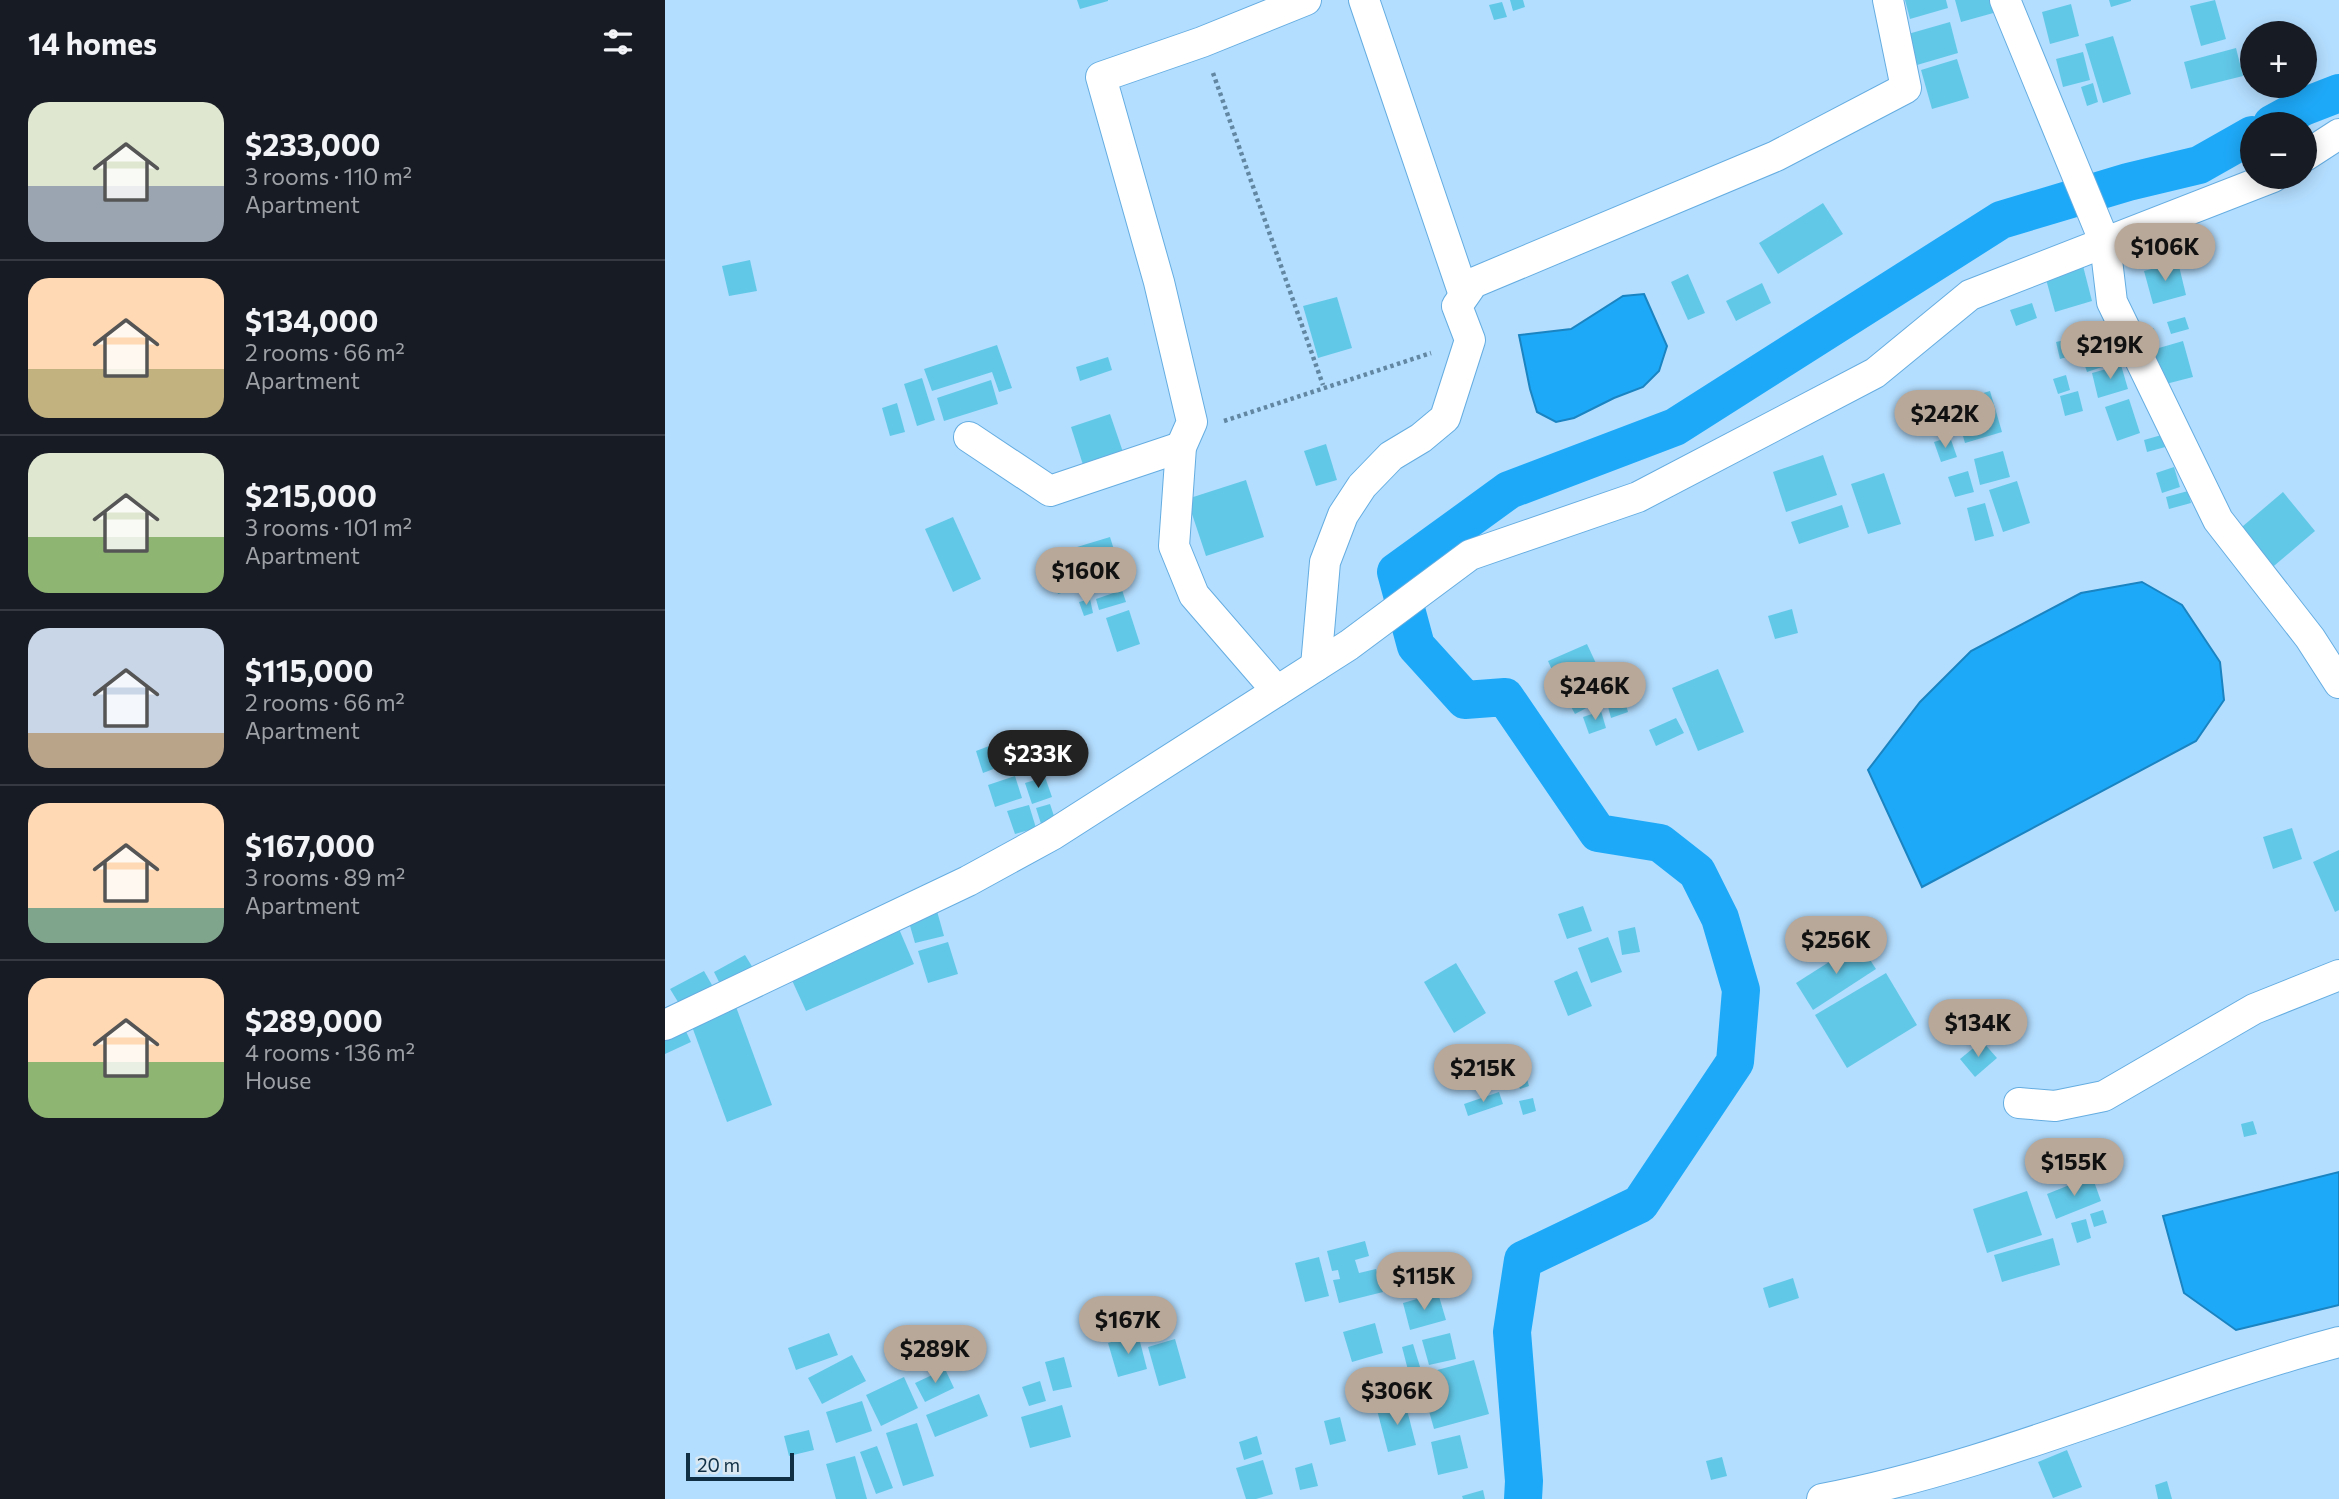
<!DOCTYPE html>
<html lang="en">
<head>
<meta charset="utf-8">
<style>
  :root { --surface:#171b24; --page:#242831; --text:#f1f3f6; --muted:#9ea1a6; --line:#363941; --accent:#b8a89a }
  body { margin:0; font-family:Commissioner,sans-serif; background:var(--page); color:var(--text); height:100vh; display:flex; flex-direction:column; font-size:26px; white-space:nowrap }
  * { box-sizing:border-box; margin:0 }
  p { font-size:23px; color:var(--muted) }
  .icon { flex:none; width:38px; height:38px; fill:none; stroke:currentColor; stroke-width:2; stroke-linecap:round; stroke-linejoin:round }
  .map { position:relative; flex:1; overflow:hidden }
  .details { display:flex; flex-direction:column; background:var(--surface); width:665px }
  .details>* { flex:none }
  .fabs { position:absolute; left:1575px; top:21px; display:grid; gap:14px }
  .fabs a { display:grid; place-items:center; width:77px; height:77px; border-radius:50%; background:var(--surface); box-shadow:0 4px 18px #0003; font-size:35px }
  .scale { position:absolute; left:21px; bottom:18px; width:108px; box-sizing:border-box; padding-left:7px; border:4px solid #102f44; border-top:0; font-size:19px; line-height:24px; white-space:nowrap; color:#102f44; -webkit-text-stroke:5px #dae8f2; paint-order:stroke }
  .price { position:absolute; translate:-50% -60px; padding:0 16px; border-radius:24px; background:var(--accent); color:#111; font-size:23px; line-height:46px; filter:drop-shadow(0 2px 4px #0008) }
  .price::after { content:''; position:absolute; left:50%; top:42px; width:21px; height:16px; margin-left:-10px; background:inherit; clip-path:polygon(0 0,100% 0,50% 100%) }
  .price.selected { background:#222; color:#fff }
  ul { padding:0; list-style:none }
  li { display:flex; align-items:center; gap:21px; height:175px; padding:0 28px }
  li+li { border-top:2px solid var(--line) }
  li span { display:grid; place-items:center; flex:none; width:196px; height:140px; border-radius:21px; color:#555 }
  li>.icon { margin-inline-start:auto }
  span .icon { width:84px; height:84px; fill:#fffc; stroke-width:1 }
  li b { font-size:30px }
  h2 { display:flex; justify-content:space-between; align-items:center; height:84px; padding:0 28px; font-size:30px }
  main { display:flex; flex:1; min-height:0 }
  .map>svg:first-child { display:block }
</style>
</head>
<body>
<main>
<section class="details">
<h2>14 homes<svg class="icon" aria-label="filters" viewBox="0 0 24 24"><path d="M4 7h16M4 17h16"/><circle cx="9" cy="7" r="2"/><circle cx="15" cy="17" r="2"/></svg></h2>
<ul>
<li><span style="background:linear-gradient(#dfe7d0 60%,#9aa5b1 0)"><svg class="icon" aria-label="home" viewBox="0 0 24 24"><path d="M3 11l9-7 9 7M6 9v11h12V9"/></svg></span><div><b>$233,000</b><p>3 rooms · 110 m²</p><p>Apartment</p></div></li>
<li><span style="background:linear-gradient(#ffd9b3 65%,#c2b280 0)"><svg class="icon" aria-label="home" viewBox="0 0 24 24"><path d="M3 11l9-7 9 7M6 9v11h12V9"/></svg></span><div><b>$134,000</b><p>2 rooms · 66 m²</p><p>Apartment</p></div></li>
<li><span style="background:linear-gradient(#dfe7d0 60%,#8fb573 0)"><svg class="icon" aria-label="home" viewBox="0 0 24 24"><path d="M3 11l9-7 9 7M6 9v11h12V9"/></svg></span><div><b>$215,000</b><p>3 rooms · 101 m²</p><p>Apartment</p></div></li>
<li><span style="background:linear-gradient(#c9d6e8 75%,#b9a48a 0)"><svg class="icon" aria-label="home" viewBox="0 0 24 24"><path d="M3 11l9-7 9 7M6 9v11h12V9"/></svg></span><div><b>$115,000</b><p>2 rooms · 66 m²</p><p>Apartment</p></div></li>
<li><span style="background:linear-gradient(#ffd9b3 75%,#7fa58c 0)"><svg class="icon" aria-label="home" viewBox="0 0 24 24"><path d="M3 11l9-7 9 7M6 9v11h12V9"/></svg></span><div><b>$167,000</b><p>3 rooms · 89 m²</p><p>Apartment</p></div></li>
<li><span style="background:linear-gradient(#ffd9b3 60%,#8fb573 0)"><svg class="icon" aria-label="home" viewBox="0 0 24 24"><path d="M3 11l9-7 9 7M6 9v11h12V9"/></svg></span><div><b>$289,000</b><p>4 rooms · 136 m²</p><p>House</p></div></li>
</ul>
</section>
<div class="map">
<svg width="1674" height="1499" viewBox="0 0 1674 1499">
  <rect width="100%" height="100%" fill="#b4deff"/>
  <g fill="#1ea9f8" stroke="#1a84c2" stroke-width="2">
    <path d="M 979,294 L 1002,346 L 994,371 L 978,387 L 949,398 L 909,418 L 891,422 L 872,412 L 865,389 L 854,335 L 906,329 L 958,296 Z"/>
    <path d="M 1477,582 L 1517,605 L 1555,662 L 1559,700 L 1531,741 L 1257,887 L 1203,770 L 1255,702 L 1306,651 L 1416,593 Z"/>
    <path d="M 1674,1172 L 1674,1305 L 1571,1330 L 1519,1293 L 1498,1216 Z"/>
  </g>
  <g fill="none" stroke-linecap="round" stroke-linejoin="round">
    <g stroke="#1ea9f8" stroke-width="38">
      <path d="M 1607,124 L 1638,107 L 1674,93"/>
      <path d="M 858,1499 L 859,1481 L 847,1332 L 858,1260 L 975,1204 L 1070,1062 L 1076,990 L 1055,918 L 1032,872 L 995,843 L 933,833 L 840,697 L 800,700 L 751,646 L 731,572 L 844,490 L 1010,427 L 1336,220 L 1463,182 L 1534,165 L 1587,135"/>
    </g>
  </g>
  <g fill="#62c8e8">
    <path d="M 412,0 L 443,0 L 443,1 L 415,9 Z"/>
    <path d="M 845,0 L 858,0 L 860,7 L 848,11 Z"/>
    <path d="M 1240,0 L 1281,0 L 1283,8 L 1245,19 Z"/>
    <path d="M 1290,0 L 1329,0 L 1332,12 L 1296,22 Z"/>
    <path d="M 1444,0 L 1466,0 L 1466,1 L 1446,7 Z"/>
    <path d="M 1550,0 L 1561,39 L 1536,46 L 1525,6 Z"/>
    <path d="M 837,2 L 842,17 L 829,20 L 824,5 Z"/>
    <path d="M 1406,4 L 1414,36 L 1385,44 L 1377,12 Z"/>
    <path d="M 1285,22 L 1293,53 L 1252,65 L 1243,34 Z"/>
    <path d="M 1448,36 L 1466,94 L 1438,103 L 1420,44 Z"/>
    <path d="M 1571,48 L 1578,76 L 1526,89 L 1519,62 Z"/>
    <path d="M 1418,52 L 1425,80 L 1398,87 L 1391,59 Z"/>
    <path d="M 1292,59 L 1304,98 L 1267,109 L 1256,70 Z"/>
    <path d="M 1428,83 L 1433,102 L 1422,106 L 1416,87 Z"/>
    <path d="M 1158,203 L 1178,234 L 1113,274 L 1094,243 Z"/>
    <path d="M 85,260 L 92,291 L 64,296 L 57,266 Z"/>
    <path d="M 1417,262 L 1427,301 L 1390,312 L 1379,272 Z"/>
    <path d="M 1513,262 L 1521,295 L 1488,304 L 1479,271 Z"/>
    <path d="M 1023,274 L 1040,313 L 1023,320 L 1006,282 Z"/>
    <path d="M 1097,283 L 1106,303 L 1071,321 L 1061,301 Z"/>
    <path d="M 672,297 L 687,348 L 653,358 L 638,306 Z"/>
    <path d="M 1367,303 L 1372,318 L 1351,326 L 1345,310 Z"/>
    <path d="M 1520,317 L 1524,329 L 1506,334 L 1502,322 Z"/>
    <path d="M 1439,327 L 1443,338 L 1416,346 L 1412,336 Z"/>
    <path d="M 1489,328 L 1492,344 L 1473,349 L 1469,334 Z"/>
    <path d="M 1404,339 L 1409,355 L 1395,359 L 1391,342 Z"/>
    <path d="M 1518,341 L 1528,377 L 1497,385 L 1487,350 Z"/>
    <path d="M 332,345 L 347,388 L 334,392 L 327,372 L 267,391 L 259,369 Z"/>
    <path d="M 1433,346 L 1440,366 L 1422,372 L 1415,351 Z"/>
    <path d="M 443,357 L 447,370 L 415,381 L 411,367 Z"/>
    <path d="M 1456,365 L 1463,389 L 1433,398 L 1427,373 Z"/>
    <path d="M 1401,375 L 1405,390 L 1393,394 L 1388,379 Z"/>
    <path d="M 257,378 L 270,420 L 252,426 L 239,384 Z"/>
    <path d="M 326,380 L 333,404 L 279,421 L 272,398 Z"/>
    <path d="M 1325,391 L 1337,432 L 1300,443 L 1288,402 Z"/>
    <path d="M 1413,391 L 1418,411 L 1400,416 L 1395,396 Z"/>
    <path d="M 1464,399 L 1475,433 L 1452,441 L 1440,407 Z"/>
    <path d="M 232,403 L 240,432 L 225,436 L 217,408 Z"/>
    <path d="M 445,414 L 459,455 L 419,468 L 406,427 Z"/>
    <path d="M 1500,434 L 1504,446 L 1482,452 L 1479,440 Z"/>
    <path d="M 1285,437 L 1292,457 L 1276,462 L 1269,442 Z"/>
    <path d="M 661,444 L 672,480 L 651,486 L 639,451 Z"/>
    <path d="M 1338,451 L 1345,477 L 1315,485 L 1309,459 Z"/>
    <path d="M 1158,455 L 1172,495 L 1121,512 L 1108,472 Z"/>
    <path d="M 1509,467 L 1515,487 L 1497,493 L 1491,473 Z"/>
    <path d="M 1303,471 L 1309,492 L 1290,497 L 1283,477 Z"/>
    <path d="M 1219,473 L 1236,524 L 1203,534 L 1186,484 Z"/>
    <path d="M 581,480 L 599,537 L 541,556 L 522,499 Z"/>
    <path d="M 1352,481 L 1365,523 L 1338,532 L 1324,490 Z"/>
    <path d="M 1523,491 L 1526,503 L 1504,509 L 1501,497 Z"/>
    <path d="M 1618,492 L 1650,531 L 1603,571 L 1571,532 Z"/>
    <path d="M 1320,503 L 1329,536 L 1310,541 L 1302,508 Z"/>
    <path d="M 1177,505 L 1184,527 L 1134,544 L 1126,522 Z"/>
    <path d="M 288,517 L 316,579 L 288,592 L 260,529 Z"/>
    <path d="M 445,537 L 457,575 L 424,586 L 412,547 Z"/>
    <path d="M 407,556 L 417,587 L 393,594 L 383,564 Z"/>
    <path d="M 457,590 L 461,602 L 434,610 L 431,599 Z"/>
    <path d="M 425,599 L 428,613 L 419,616 L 414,602 Z"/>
    <path d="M 1127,609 L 1133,633 L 1110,639 L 1103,616 Z"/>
    <path d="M 464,610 L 475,644 L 452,652 L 441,618 Z"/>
    <path d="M 922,644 L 935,672 L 896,690 L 883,661 Z"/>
    <path d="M 1053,669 L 1079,732 L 1033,751 L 1007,688 Z"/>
    <path d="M 924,691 L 931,703 L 910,714 L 904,703 Z"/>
    <path d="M 959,697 L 963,712 L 946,718 L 942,703 Z"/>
    <path d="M 936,711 L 941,728 L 924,734 L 918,717 Z"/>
    <path d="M 1011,718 L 1019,733 L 991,746 L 984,730 Z"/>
    <path d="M 393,742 L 396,753 L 389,756 L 385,745 Z"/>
    <path d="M 332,743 L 339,765 L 318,773 L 311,751 Z"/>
    <path d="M 366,746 L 372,765 L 354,771 L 348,752 Z"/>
    <path d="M 350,776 L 357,798 L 330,807 L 323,785 Z"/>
    <path d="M 380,777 L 387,797 L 367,804 L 360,783 Z"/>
    <path d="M 385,804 L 390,819 L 376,824 L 371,808 Z"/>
    <path d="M 364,805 L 371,828 L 350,834 L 342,811 Z"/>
    <path d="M 1627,828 L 1637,859 L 1608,869 L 1598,837 Z"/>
    <path d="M 1674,850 L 1674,910 L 1670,912 L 1648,862 Z"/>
    <path d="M 918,906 L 927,931 L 902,939 L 893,914 Z"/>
    <path d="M 272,911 L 279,936 L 250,943 L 243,919 Z"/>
    <path d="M 970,927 L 975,952 L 957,955 L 953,931 Z"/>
    <path d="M 234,929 L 249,964 L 141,1011 L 125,976 Z"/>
    <path d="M 943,937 L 957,972 L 926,983 L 913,948 Z"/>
    <path d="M 283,942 L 293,974 L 263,983 L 253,951 Z"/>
    <path d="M 1194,943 L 1211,969 L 1148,1010 L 1131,983 Z"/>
    <path d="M 80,955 L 88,968 L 56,986 L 49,972 Z"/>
    <path d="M 791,963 L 821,1013 L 789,1033 L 759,982 Z"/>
    <path d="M 39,971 L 51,992 L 18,1010 L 5,989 Z"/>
    <path d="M 912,971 L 927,1006 L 903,1016 L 889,981 Z"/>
    <path d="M 1221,973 L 1252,1025 L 1182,1068 L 1150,1015 Z"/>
    <path d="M 70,1004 L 107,1105 L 62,1122 L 25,1021 Z"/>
    <path d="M 18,1025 L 26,1042 L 0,1054 L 0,1033 Z"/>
    <path d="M 1317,1041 L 1332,1058 L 1310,1077 L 1295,1059 Z"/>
    <path d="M 858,1065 L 864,1086 L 855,1089 L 848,1068 Z"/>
    <path d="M 834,1092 L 838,1104 L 803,1116 L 799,1104 Z"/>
    <path d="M 868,1098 L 871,1111 L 858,1115 L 854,1101 Z"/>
    <path d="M 1588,1121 L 1592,1134 L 1579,1137 L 1576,1124 Z"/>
    <path d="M 1427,1176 L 1436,1201 L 1391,1219 L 1382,1194 Z"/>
    <path d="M 1362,1191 L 1377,1235 L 1322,1253 L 1308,1209 Z"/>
    <path d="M 1438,1210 L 1442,1223 L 1429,1227 L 1425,1214 Z"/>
    <path d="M 1421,1219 L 1426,1238 L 1412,1243 L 1406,1223 Z"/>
    <path d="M 1388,1238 L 1395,1265 L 1337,1282 L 1329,1255 Z"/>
    <path d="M 700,1241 L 704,1256 L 690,1260 L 694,1273 L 711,1269 L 718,1292 L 674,1303 L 668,1280 L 675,1279 L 673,1270 L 667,1271 L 662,1251 Z"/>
    <path d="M 654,1257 L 664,1296 L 640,1302 L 630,1263 Z"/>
    <path d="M 1128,1278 L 1134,1298 L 1104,1308 L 1098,1288 Z"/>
    <path d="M 773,1293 L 781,1320 L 745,1330 L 738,1303 Z"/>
    <path d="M 710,1323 L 718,1353 L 687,1362 L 678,1332 Z"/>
    <path d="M 164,1333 L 173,1355 L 131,1370 L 123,1348 Z"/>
    <path d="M 785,1333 L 791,1359 L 764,1365 L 757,1340 Z"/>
    <path d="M 473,1334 L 482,1369 L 453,1377 L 443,1343 Z"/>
    <path d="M 510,1339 L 521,1378 L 494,1386 L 483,1347 Z"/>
    <path d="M 748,1344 L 756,1370 L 744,1374 L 737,1347 Z"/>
    <path d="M 187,1355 L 201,1381 L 157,1404 L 143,1378 Z"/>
    <path d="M 399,1357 L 407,1387 L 388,1391 L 380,1362 Z"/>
    <path d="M 809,1360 L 824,1414 L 769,1429 L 754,1375 Z"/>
    <path d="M 280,1369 L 289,1388 L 260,1402 L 250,1383 Z"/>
    <path d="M 239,1377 L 253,1408 L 216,1426 L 201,1395 Z"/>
    <path d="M 375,1381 L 381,1401 L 364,1406 L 357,1387 Z"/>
    <path d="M 314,1394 L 323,1416 L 270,1437 L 261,1415 Z"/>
    <path d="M 197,1401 L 207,1431 L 171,1443 L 161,1412 Z"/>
    <path d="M 740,1402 L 751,1445 L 723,1452 L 712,1410 Z"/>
    <path d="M 397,1405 L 406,1437 L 365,1448 L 356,1417 Z"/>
    <path d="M 675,1417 L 681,1441 L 665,1445 L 659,1421 Z"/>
    <path d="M 252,1423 L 269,1476 L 238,1486 L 221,1433 Z"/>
    <path d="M 144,1430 L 149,1450 L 124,1456 L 119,1436 Z"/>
    <path d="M 795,1435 L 803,1468 L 773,1475 L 766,1442 Z"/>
    <path d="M 592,1436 L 597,1454 L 579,1460 L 574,1442 Z"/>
    <path d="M 212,1446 L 228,1488 L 211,1494 L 195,1452 Z"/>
    <path d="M 1402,1450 L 1417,1487 L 1388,1498 L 1373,1462 Z"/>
    <path d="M 190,1456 L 202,1499 L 171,1499 L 161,1464 Z"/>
    <path d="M 1057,1457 L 1062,1476 L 1046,1480 L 1041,1461 Z"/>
    <path d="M 598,1460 L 608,1494 L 591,1499 L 581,1499 L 571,1468 Z"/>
    <path d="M 647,1463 L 653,1486 L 635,1490 L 630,1468 Z"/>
    <path d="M 1502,1481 L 1507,1499 L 1493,1499 L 1490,1485 Z"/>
    <path d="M 818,1490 L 820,1499 L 798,1499 L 797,1496 Z"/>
  </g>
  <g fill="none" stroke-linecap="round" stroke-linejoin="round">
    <g stroke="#65ade1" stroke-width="32">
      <g id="minor">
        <path d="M 699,0 L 799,295"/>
        <path d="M 1340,0 L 1440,243 L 1447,302 L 1553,520 L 1645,638 L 1674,683"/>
        <path d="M 1640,156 L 1674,134"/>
        <path d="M 304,437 L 385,491 L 516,447"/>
        <path d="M 651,666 L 660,562 L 678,515 L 697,486 L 726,456 L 756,438 L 780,418 L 805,340 L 792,306 L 808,283 L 1111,156 L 1241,88 L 1223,0"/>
        <path d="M 612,691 L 529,595 L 509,546 L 516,447 L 527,422 L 494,282 L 436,77 L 537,42 L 641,0"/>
        <path d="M 0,1025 L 303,881 L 387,835 L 684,645 L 805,555 L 973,497 L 1210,373 L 1305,295 L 1608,177"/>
        <path d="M 1354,1103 L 1390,1106 L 1439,1096 L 1589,1009 L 1674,975"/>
        <path d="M 1157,1499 C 1334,1465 1500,1388 1674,1342"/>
      </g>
    </g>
    <g stroke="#6287a2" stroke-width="4.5" stroke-dasharray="3.5 3.5" stroke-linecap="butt">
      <path d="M 548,73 L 658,385"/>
      <path d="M 559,421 L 766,353"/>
    </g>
    <use href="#minor" stroke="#fff" stroke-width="30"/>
  </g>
</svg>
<div class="fabs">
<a>+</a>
<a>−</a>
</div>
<div class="scale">20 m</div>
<b class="price" style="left:1500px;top:283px">$106K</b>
<b class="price" style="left:1445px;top:381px">$219K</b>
<b class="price" style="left:1280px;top:450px">$242K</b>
<b class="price" style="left:421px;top:607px">$160K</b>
<b class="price" style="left:930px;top:722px">$246K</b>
<b class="price selected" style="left:373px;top:790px">$233K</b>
<b class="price" style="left:1171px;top:976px">$256K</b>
<b class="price" style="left:1313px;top:1059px">$134K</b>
<b class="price" style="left:818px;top:1104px">$215K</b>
<b class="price" style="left:1409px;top:1198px">$155K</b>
<b class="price" style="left:759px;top:1312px">$115K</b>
<b class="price" style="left:463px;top:1356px">$167K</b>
<b class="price" style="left:270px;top:1385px">$289K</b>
<b class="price" style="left:732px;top:1427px">$306K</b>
</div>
</main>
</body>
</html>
